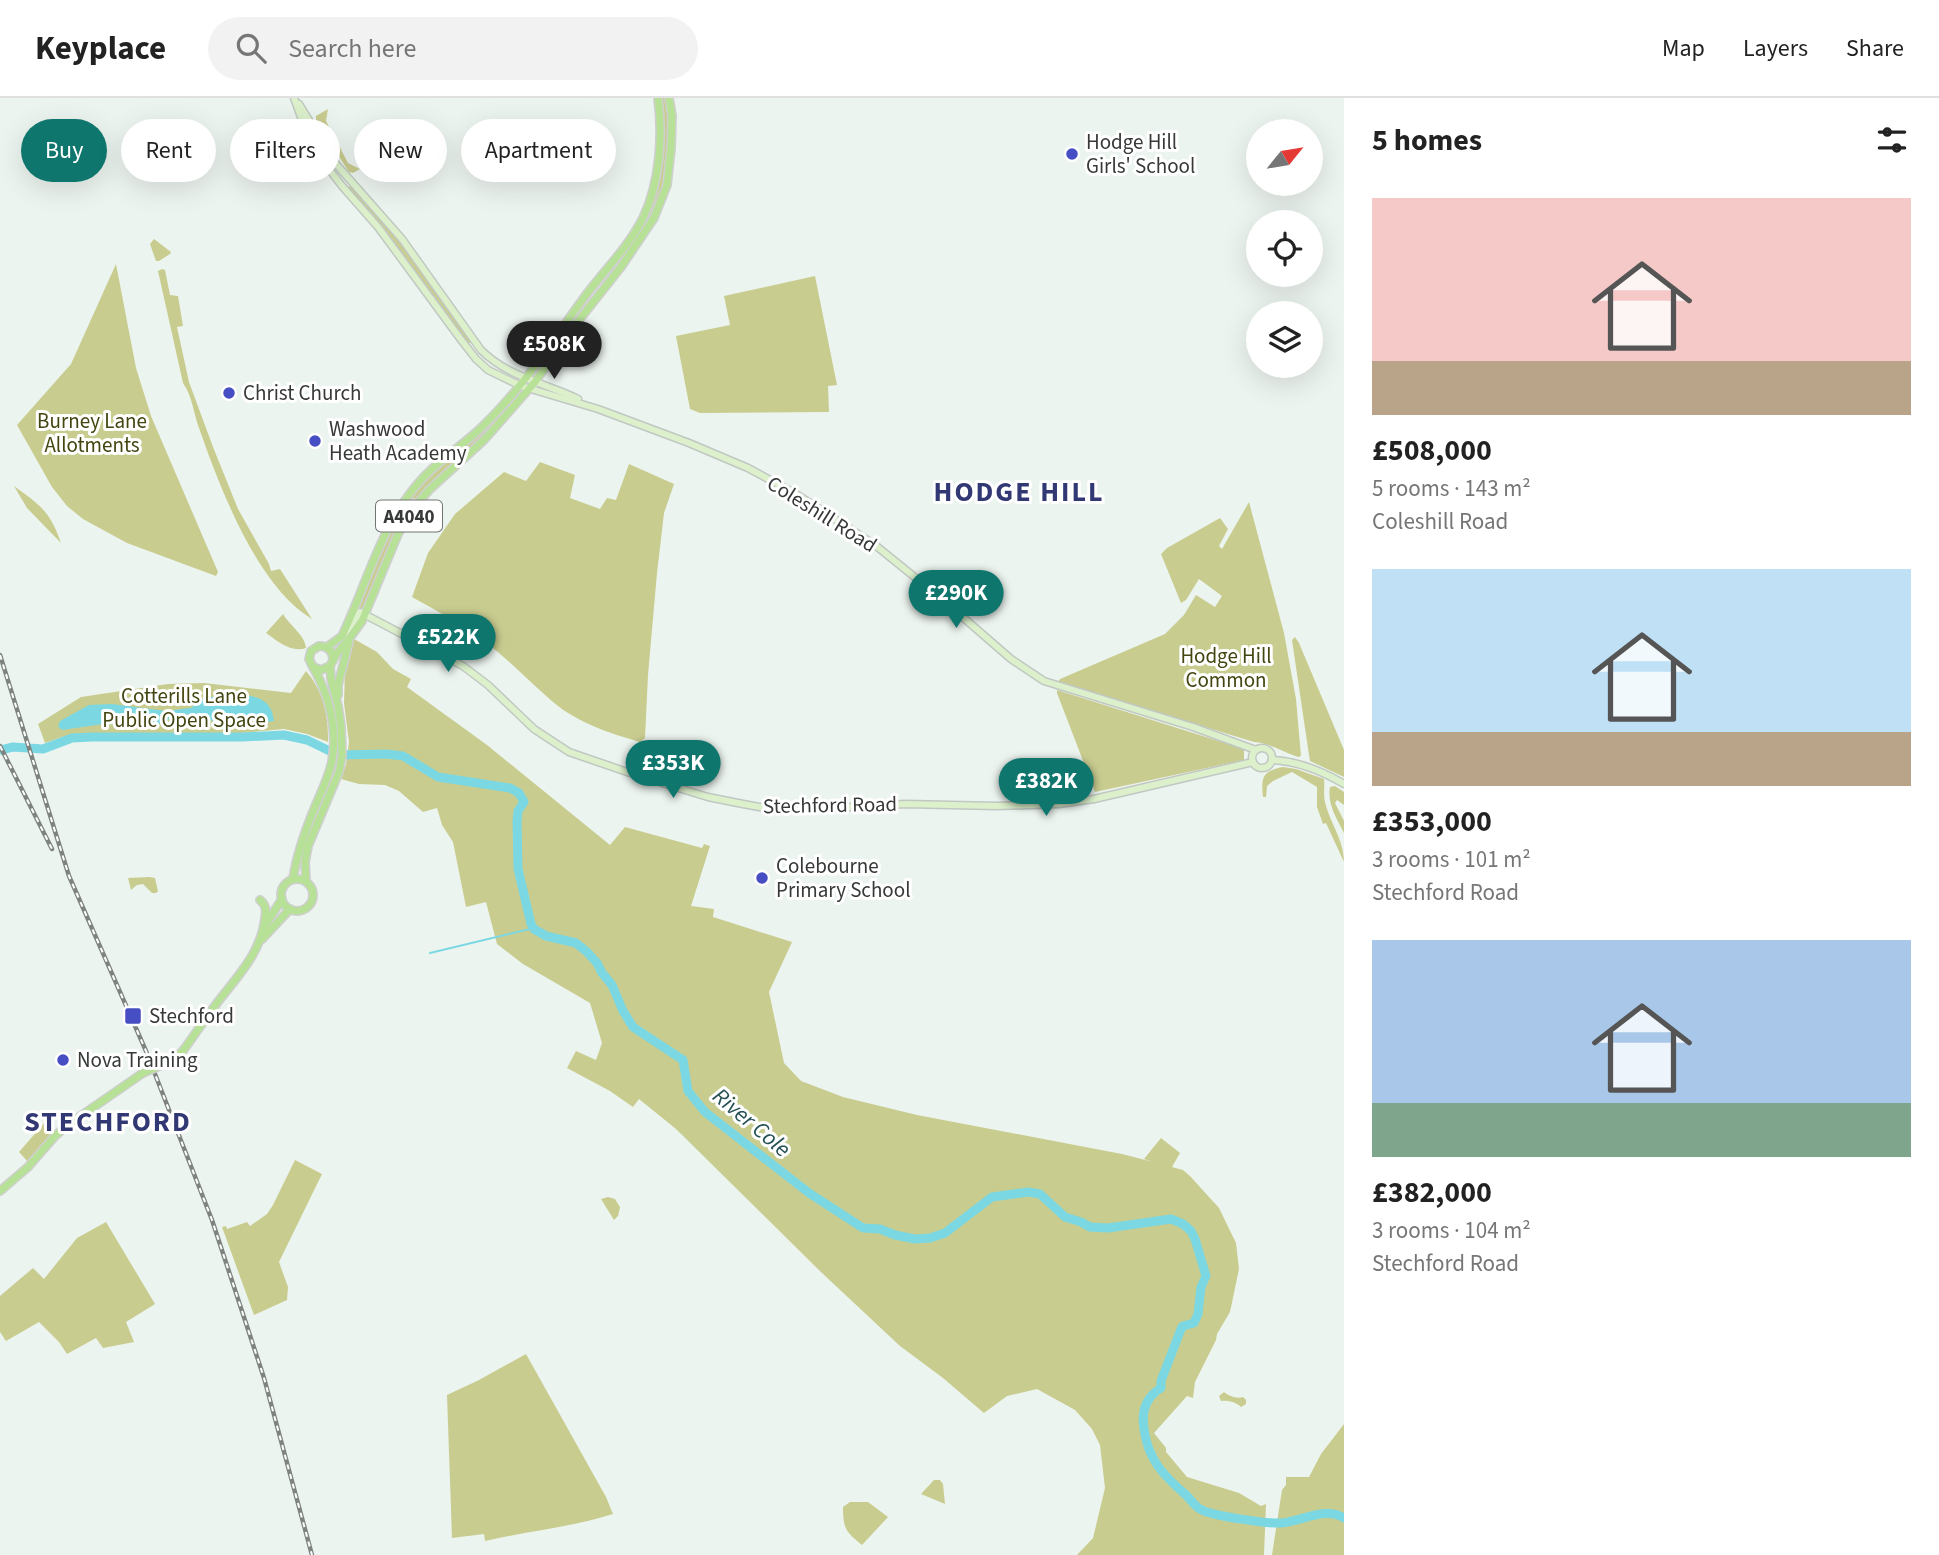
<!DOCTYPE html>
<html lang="en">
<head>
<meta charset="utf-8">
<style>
  :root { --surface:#fff; --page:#f2f2f2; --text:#222; --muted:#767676; --line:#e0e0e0; --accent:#0f766e }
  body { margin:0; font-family:"Source Sans 3",sans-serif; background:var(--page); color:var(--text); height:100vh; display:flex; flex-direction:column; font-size:26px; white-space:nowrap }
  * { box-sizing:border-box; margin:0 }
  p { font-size:23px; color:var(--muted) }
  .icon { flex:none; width:38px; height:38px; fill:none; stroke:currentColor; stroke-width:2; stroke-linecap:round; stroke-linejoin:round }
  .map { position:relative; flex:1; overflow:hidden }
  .drawer { display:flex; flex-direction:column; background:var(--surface); width:595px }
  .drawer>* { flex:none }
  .banner { position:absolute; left:21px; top:21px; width:665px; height:63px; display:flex; gap:14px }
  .needle { width:46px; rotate:60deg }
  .fabs { position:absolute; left:1246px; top:21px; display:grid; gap:14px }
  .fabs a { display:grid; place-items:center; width:77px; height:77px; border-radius:50%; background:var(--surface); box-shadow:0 7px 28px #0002; font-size:35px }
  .price { position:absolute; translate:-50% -60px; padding:0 16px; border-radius:24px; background:var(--accent); color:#fff; font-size:23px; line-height:46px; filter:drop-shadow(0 2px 4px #0008) }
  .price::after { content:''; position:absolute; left:50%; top:42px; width:21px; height:16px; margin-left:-10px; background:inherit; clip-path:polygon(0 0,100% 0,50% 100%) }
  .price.current { background:#222; color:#fff }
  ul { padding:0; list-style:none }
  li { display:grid; align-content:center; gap:14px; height:371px; padding:0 28px }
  li span { display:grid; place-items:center; height:217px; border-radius:0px; color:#555 }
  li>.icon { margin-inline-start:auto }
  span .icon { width:126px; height:126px; fill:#fffc; stroke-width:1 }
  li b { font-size:30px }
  h2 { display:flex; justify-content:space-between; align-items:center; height:84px; padding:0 28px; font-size:30px }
  .tag { padding:0 24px; border-radius:32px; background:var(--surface); box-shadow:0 7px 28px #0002; font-size:24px; line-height:63px }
  .tag.current { background:var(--accent); color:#fff }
  header { display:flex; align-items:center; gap:42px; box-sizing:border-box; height:98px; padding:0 35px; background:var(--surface); border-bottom:2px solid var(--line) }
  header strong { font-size:33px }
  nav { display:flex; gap:38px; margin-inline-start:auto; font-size:24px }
  .search { width:490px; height:63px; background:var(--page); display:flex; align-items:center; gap:18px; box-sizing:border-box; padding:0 24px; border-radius:38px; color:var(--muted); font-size:26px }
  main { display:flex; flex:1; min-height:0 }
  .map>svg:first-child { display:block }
</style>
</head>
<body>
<header>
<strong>Keyplace</strong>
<div class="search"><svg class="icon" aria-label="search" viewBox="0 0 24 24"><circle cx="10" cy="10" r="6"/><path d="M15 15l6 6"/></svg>Search here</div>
<nav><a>Map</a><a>Layers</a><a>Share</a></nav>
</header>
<main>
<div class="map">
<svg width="1344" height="1457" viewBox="0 0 1344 1457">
  <rect width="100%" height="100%" fill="#ecf4ef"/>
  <g fill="#c9cc8f">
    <path d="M 662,0 L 667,0 C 673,36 670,87 652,120 C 645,135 633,148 624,162 L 621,159 C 659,104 668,66 662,0 Z"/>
    <path d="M 328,11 L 326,23 L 348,65 L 360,71 L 353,75 L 349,74 L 316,23 L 316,18 Z"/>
    <path d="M 351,87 L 400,142 L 471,244 L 468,246 L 392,141 L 348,89 Z"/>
    <path d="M 154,141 L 171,154 L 170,156 L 159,163 L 156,163 L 150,146 Z"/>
    <path d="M 116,166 L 136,270 L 151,318 L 218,474 L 216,478 L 127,445 L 83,421 L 67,408 L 52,389 L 17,327 L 71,266 Z"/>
    <path d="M 162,171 L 165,172 L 170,197 L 178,198 L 183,228 L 177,229 L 189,284 L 213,349 L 238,411 L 269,466 L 271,473 L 280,471 L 312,521 C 257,488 220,390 199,330 C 193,314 193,300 183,285 L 158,173 Z"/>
    <path d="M 815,178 L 837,287 L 828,288 L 829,314 L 700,315 L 690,311 L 676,238 L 730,227 L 724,198 Z"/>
    <path d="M 507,311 L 485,337 L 417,400 L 412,401 L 411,399 L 427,380 Z"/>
    <path d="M 540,364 L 575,377 L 570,400 L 600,411 L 607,400 L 616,402 L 629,366 L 674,386 L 664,415 L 657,475 L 648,577 L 645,640 L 640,644 C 609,635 578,625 553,604 C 533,587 514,567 493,550 C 469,530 439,514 412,499 L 428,455 L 455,416 L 504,374 L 526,383 Z"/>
    <path d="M 14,388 C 40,407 50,413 61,445 L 27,410 Z"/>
    <path d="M 1249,404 L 1284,535 L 1296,601 L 1301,658 L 1298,659 C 1282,654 1270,645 1254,644 L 1058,584 L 1060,581 L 1165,536 L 1184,517 L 1196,497 L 1215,509 L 1222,498 L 1199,481 L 1186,502 L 1181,505 L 1161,456 L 1167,450 L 1220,420 L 1228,431 L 1219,448 L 1222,451 Z"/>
    <path d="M 401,412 L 407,416 L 364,511 L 359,509 L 388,435 Z"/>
    <path d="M 283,516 C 290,528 305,537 306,550 C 291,555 279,544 266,535 Z"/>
    <path d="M 1295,539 L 1299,545 L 1344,652 L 1344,679 L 1310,663 L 1309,657 L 1292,542 Z"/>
    <path d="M 354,541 L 377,554 L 393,571 L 411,581 L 407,589 L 487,647 L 610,747 L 625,729 L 702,750 L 704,746 L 710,748 L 691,808 L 714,811 L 713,819 L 792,844 L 769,894 L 784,965 L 801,983 L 843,999 L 917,1017 L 1122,1056 L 1153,1064 L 1144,1061 L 1161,1040 L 1180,1055 L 1172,1069 L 1183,1072 L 1190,1078 L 1219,1110 L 1236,1145 L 1239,1171 L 1230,1214 L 1217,1236 L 1216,1242 L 1195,1284 L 1193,1300 L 1187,1298 L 1154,1335 L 1166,1350 L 1166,1354 L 1187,1379 L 1239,1395 L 1261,1408 L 1266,1406 L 1264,1457 L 1077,1457 L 1093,1440 L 1105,1390 L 1100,1347 L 1092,1331 L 1075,1312 L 1037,1291 L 1007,1298 L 984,1315 L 943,1280 L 900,1248 L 822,1175 L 676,1031 L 639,1001 L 633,1009 L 610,993 L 567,970 L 576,953 L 596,962 L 602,945 L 590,905 L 523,866 L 497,846 L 486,804 L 466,809 L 453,744 L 442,727 L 437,710 L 423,714 L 399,693 L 385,687 L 359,686 L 341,681 L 346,667 L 349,644 L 344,605 L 345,572 Z"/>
    <path d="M 306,573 C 323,592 329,619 328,644 L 307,636 L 284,631 L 231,636 L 190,635 L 149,637 L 87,636 L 62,639 L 45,645 L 38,626 L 81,599 L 168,586 L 204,585 L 291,595 Z"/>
    <path d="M 1057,592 L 1244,651 L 1244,662 L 1095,694 L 1057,595 Z"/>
    <path d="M 1283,669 L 1296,671 L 1324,681 C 1325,688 1323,696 1325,704 C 1330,725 1344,742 1344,764 L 1326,725 L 1323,726 L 1317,709 L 1317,689 L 1292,674 L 1273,683 L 1267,688 L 1266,699 L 1263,699 C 1261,680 1262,673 1283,669 Z"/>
    <path d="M 1335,688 L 1344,694 L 1344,707 L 1337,702 L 1335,705 L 1344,723 L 1344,735 C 1337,721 1327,706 1330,689 Z"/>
    <path d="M 149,779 L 155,780 L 158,793 L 156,795 L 152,795 L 143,786 L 137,787 L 131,792 L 128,780 Z"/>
    <path d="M 46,1023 L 50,1037 L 49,1041 L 28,1064 L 19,1054 Z"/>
    <path d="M 295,1062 L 322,1076 L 279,1164 L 288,1189 L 287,1202 L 254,1217 L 222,1129 L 226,1128 L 227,1131 L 247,1124 L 250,1128 L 267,1116 L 273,1107 Z"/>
    <path d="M 608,1099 L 615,1101 L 620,1109 L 618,1118 L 614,1122 L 601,1101 Z"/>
    <path d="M 106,1124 L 155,1206 L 126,1224 L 134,1244 L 103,1250 L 96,1240 L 67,1256 L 59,1244 L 39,1224 L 6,1243 L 0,1234 L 0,1198 L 33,1170 L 44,1181 L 77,1140 Z"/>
    <path d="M 526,1256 L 606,1399 L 613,1416 C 572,1429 528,1433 485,1443 L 484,1436 L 452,1440 L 447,1297 L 479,1282 Z"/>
    <path d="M 1224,1294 C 1229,1298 1237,1301 1243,1299 L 1246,1302 L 1246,1306 L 1241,1309 C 1236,1304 1228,1302 1221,1303 L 1219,1298 Z"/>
    <path d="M 1344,1326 L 1344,1457 L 1272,1457 L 1282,1392 L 1286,1387 L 1286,1379 L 1309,1379 L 1321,1356 Z"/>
    <path d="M 934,1382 L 940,1382 L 943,1386 L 945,1406 L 921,1396 Z"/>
    <path d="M 850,1404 L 868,1404 L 888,1419 L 862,1447 C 846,1434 843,1431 843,1409 Z"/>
  </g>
  <path fill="#7bd8e2" d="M 226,597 C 247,597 271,595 274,623 L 260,625 L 250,622 L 231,625 L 216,625 L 202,617 L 190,616 L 171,620 L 157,627 L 103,626 L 62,632 L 58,628 L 60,623 L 89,607 L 112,606 L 166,613 L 191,610 L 204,600 Z"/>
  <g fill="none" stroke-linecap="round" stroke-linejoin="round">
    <path stroke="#7bd8e2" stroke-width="2" d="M 430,855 L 534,830"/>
    <path stroke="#7bd8e2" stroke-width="9" d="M 0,652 L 13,649 L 43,651 L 72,640 L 92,639 L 243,639 L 284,637 L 307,642 L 338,657 L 386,656 L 403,658 L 438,679 L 510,690 L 519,695 L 524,704 L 518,713 L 517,723 L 518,771 L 531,826 L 534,831 L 546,838 L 576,845 L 587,854 L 597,865 L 602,875 L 612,887 L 623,913 L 633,929 L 683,962 L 688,993 L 705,1014 L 809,1095 L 863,1130 L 880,1131 L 895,1137 L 915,1141 L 930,1140 L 945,1135 L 992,1099 L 1028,1094 L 1040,1096 L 1065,1119 L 1081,1124 L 1090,1129 L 1108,1130 L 1171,1121 L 1183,1126 L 1191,1133 L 1195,1141 L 1206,1178 L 1201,1189 L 1198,1216 L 1194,1225 L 1183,1228 L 1181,1231 L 1161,1283 L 1161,1290 C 1146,1299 1141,1313 1144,1331 C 1148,1362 1164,1378 1186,1397 C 1191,1402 1196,1410 1202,1412 C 1213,1418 1269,1426 1282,1425 C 1302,1423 1327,1408 1344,1420"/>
    <g stroke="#c1c8c3" stroke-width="9">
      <g id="secondary">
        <path d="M 294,0 L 301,19 L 322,62 L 342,88 L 378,129 L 462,243 L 476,261 L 488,272 L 521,288 L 598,311 L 689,345 L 748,370 L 796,396 L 875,447 L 943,502 L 1011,561 L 1044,583 L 1193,629 L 1256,652"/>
        <path d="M 299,6 L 336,66 L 402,141 L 481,252 C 508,279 545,285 578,301"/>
        <path d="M 346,534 L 360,514 L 463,568 L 488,587 L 534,631 L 569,654 L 633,676 L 708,699 L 743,706 L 765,710 L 800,712 L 905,706 L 997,708 L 1059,706 L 1094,701 L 1253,664"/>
        <circle cx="1262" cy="660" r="10"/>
        <path d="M 1272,662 C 1298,663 1322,673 1344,686"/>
      </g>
    </g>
    <g stroke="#cfcfcf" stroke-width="10">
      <g id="primary">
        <path d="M 327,549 L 342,538 C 367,486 381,426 421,382 C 439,362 462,348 481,330 C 524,289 552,243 586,197 C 605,172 629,148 643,120 C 660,85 663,38 658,0"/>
        <path d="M 330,568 L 321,572 L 313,569 L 309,561 L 311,553 L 319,548 C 328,548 333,553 333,562"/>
        <path d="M 338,597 L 338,587 L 349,544"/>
        <path d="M 293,781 C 297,755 305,733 315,709 C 321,694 329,679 332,663 C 338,631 329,597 313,569"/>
        <circle cx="297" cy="797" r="16"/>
        <path d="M 306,783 L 305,764 L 308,748 L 339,674 L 342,658 L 341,628 L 338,608 L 331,581 L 330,568 L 337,555 L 349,541 L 362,523 L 398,436 L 414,410 L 429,392 L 484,342 L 535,284 L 568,236 L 621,169 L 654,120 L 667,87 L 671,50 L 672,18 L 669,0"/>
        <path d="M 266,826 L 282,801"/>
        <path d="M 262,841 L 290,811"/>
        <path d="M 169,964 L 182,954 C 194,938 205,921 217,905 C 237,879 261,855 265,821 C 266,813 267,808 260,802"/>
        <path d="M 0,1093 L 28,1069 L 55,1038 L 69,1026 L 143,975"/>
      </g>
    </g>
    <use href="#secondary" stroke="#dcf0cc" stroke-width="6"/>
    <use href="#primary" stroke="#b8e198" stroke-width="7"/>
    <g stroke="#7e8380" stroke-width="4.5">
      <g id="rail">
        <path d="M 0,557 L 69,778 L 146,953 L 212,1122 L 264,1280 L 312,1457"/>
        <path d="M 0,648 L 52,751"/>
      </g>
    </g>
    <use href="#rail" stroke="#fff" stroke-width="2" stroke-dasharray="5" stroke-linecap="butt"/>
    <g stroke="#cfcfcf" stroke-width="10" stroke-linecap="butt">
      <path id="primary-bridge" d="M 143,975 L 169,964"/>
    </g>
    <use href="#primary-bridge" stroke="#b8e198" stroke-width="7"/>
  </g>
  <g fill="#474dc3" stroke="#fff" stroke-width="2.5">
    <circle cx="1072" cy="56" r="7"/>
    <circle cx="229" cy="295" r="7"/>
    <circle cx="315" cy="343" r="7"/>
    <circle cx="762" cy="780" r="7"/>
    <rect x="124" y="909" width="18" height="18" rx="3.5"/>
    <circle cx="63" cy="962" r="7"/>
  </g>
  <g text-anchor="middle" stroke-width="6" stroke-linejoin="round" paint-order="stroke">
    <rect fill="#fff" stroke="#727473" stroke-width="2" x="376" y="402.5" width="66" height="31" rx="5"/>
    <g font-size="19" font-weight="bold" fill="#363937">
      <text x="409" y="425">A4040</text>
    </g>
    <g font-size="21" fill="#363937" stroke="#fff" text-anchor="start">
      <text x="1086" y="51">Hodge Hill<tspan x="1086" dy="24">Girls' School</tspan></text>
      <text x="243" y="302">Christ Church</text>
      <text x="329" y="338">Washwood<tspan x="329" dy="24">Heath Academy</tspan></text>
      <text x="776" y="775">Colebourne<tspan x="776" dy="24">Primary School</tspan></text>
      <text x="149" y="925">Stechford</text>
      <text x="77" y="969">Nova Training</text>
    </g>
    <g font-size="21" fill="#444510" stroke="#fff">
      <text x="92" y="330">Burney Lane<tspan x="92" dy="24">Allotments</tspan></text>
      <text x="1226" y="565">Hodge Hill<tspan x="1226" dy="24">Common</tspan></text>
      <text x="184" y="605">Cotterills Lane<tspan x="184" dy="24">Public Open Space</tspan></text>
    </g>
    <g font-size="21" fill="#363937" stroke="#fff">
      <text transform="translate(822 416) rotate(32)" y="7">Coleshill Road</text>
      <text transform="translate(830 707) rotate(-1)" y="7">Stechford Road</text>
    </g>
    <g font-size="23" font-style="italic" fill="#255054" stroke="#fff">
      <text transform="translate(752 1024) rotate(40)" y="8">River Cole</text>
    </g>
    <g font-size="28" font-weight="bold" letter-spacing="2" fill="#313873" stroke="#fff">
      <text x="1019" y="403">HODGE HILL</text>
      <text x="108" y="1033">STECHFORD</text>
    </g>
  </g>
</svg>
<div class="fabs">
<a><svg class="needle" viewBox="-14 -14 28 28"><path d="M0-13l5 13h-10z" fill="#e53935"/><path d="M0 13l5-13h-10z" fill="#767676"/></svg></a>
<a><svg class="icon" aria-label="locate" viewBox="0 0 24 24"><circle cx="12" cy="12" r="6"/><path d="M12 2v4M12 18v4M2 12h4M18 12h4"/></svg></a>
<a><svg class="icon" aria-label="layers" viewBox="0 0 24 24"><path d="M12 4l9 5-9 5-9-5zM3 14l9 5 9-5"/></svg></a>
</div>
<b class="price current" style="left:554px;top:283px">£508K</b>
<b class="price" style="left:956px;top:532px">£290K</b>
<b class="price" style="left:448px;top:576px">£522K</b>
<b class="price" style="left:673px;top:702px">£353K</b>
<b class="price" style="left:1046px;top:720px">£382K</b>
<div class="banner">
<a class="tag current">Buy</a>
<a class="tag">Rent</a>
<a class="tag">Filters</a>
<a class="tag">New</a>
<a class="tag">Apartment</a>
</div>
</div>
<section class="drawer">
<h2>5 homes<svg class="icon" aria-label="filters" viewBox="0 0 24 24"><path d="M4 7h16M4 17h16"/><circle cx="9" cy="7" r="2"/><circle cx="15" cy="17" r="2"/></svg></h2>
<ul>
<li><span style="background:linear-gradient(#f6c9c9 75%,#b9a48a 0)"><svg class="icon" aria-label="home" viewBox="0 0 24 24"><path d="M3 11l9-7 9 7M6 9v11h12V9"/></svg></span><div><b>£508,000</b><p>5 rooms · 143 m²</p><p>Coleshill Road</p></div></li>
<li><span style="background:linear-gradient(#bfe0f5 75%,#b9a48a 0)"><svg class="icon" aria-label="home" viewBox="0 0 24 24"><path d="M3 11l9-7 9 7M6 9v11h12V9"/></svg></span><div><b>£353,000</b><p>3 rooms · 101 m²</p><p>Stechford Road</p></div></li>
<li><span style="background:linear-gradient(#a9c7e8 75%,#7fa58c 0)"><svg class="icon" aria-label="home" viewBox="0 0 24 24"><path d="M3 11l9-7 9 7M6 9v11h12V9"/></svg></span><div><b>£382,000</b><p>3 rooms · 104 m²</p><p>Stechford Road</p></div></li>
</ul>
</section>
</main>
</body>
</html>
